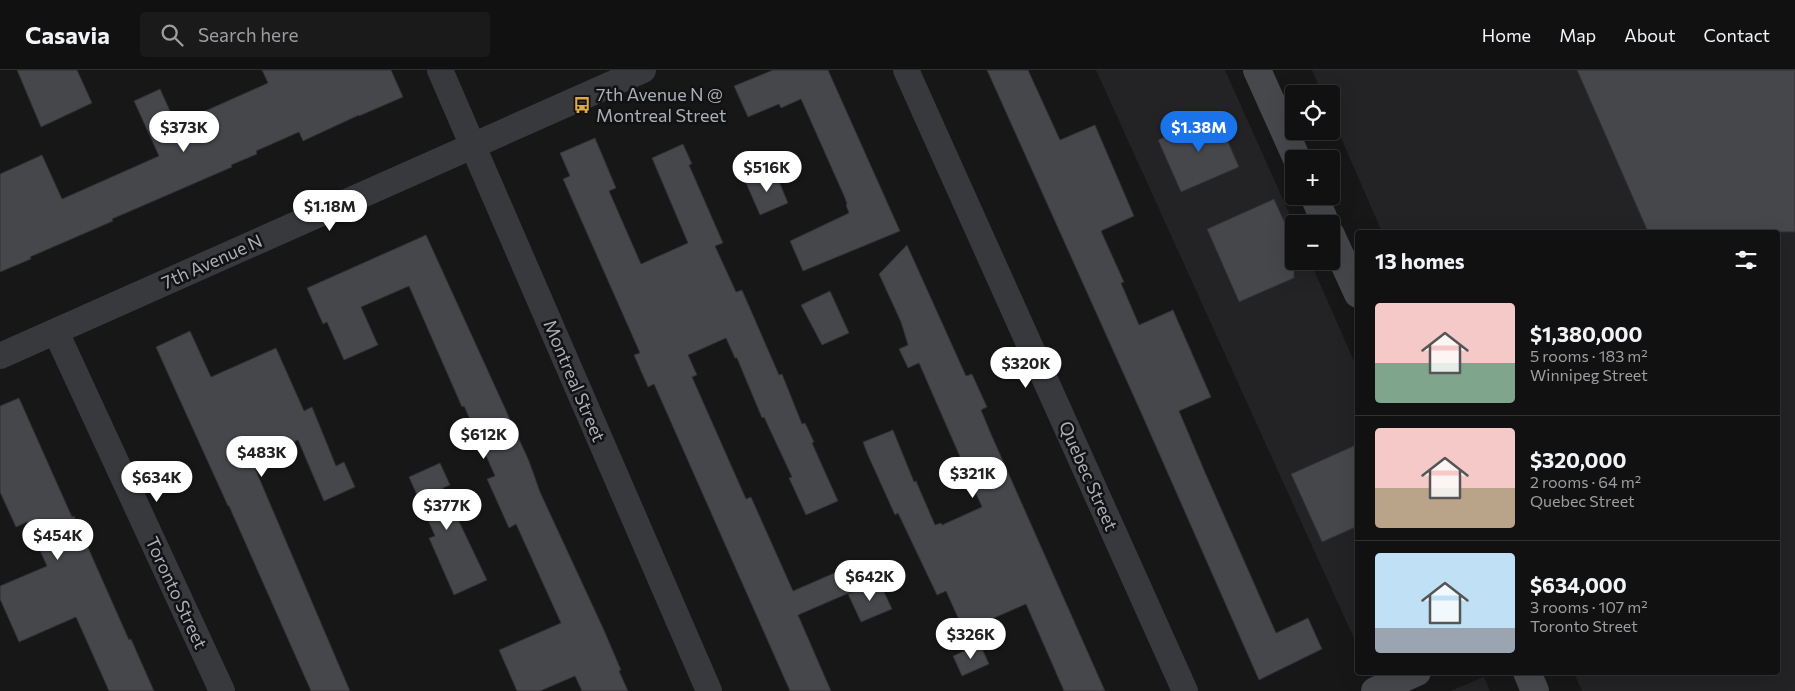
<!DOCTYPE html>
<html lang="en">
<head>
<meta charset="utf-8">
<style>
  :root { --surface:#111112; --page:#1a1a1b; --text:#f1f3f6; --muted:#9c9d9f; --line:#303132; --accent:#1a73e8 }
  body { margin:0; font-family:Commissioner,sans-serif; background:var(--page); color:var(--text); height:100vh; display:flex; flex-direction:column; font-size:19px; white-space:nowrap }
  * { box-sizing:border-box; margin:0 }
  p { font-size:16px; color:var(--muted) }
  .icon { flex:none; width:28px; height:28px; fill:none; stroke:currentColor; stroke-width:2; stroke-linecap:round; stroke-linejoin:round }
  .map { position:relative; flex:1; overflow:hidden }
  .sheet { position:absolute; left:1355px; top:160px; width:425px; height:445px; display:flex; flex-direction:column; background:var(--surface); border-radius:5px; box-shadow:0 5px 20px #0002,0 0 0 1px var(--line) }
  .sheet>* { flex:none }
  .tools { position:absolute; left:1285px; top:15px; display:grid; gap:10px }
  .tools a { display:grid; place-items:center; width:55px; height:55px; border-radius:5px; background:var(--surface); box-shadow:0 5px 20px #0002,0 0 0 1px var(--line); font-size:25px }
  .price { position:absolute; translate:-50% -42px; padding:0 11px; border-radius:18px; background:#fff; color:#222; font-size:16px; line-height:32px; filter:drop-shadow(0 1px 2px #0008) }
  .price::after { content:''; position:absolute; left:50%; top:30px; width:15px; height:11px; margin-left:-8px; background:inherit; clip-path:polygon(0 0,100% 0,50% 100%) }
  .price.selected { background:var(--accent); color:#fff }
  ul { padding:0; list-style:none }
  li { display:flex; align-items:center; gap:15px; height:125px; padding:0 20px }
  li+li { border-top:1px solid var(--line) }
  li span { display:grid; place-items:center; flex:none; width:140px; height:100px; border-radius:5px; color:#555 }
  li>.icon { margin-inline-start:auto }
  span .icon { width:60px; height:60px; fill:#fffc; stroke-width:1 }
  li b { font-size:21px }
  h2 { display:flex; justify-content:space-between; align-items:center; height:60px; padding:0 20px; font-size:21px }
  header { display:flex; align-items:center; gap:30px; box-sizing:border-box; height:70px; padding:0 25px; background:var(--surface); border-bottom:1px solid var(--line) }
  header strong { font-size:24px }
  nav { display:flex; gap:28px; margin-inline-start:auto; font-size:18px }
  .search { width:350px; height:45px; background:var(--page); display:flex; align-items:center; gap:12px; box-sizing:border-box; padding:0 18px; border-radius:5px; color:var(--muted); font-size:19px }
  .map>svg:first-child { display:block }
</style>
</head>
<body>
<header>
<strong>Casavia</strong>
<div class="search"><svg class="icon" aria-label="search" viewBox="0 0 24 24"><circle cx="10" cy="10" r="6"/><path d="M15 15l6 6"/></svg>Search here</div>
<nav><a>Home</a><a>Map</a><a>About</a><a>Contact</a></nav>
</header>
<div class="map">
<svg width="1795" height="621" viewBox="0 0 1795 621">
  <rect width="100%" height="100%" fill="#171718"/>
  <g fill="#232325">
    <path d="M 1096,0 L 1225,0 L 1294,154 L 1294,191 L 1310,191 L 1357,298 L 1357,575 Z"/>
    <path d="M 1312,0 L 1795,0 L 1795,621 L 1582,621 L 1574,603 L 1778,602 L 1778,162 L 1382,162 L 1331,45 L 1331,24 L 1322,24 Z"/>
    <path d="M 1484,607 L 1490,621 L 1450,621 Z"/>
  </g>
  <g fill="#46474b" stroke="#313134">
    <path d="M 17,0 L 77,0 L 92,33 L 41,57 Z"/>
    <path d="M 262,0 L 391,0 L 403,27 L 359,46 L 359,45 L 303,71 L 299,62 L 256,81 L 257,84 L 231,95 L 232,97 L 112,149 L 113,151 L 30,187 L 31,189 L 0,202 L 0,104 L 42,85 L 62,129 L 159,86 L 134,31 L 160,19 L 176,54 L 268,13 Z"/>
    <path d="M 773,0 L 828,0 L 900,161 L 803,201 L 790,171 L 849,143 L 846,135 L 847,134 L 845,128 L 801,29 L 781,38 L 779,34 L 748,47 L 734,16 Z"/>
    <path d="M 987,0 L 1028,0 L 1060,70 L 1095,55 L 1134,146 L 1101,161 L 1124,212 L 1121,213 L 1139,255 L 1173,240 L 1211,327 L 1179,341 L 1204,400 L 1276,563 L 1308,548 L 1322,579 L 1259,610 L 1143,347 Z"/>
    <path d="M 1577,0 L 1795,0 L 1795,162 L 1648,162 Z"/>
    <path d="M 1216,44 L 1239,97 L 1181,122 L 1158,70 Z"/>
    <path d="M 595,68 L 616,118 L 609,121 L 641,194 L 688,173 L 652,88 L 683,74 L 692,94 L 689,95 L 723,173 L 715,176 L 736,222 L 742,220 L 779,305 L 782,304 L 802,354 L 805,353 L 814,372 L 812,373 L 838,431 L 806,445 L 789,408 L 792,407 L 764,347 L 762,348 L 737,288 L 735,288 L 726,268 L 688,285 L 697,305 L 692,307 L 746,429 L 751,427 L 793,521 L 855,494 L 865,516 L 798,545 L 831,621 L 790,621 L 654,314 L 648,317 L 634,285 L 640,283 L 563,109 L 570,106 L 560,83 Z"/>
    <path d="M 775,102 L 788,133 L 760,145 L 746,113 Z"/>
    <path d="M 1274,129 L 1294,173 L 1294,208 L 1239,232 L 1207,159 Z"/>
    <path d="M 426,165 L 529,391 L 540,422 L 603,558 L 621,600 L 619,601 L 628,621 L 582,621 L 575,606 L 540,621 L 517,621 L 499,580 L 561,553 L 516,454 L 509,458 L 487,409 L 495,406 L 464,336 L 462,337 L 409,216 L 361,237 L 378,275 L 344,290 L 327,252 L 323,254 L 307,218 Z"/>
    <path d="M 907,175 L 966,306 L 972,304 L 987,337 L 981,340 L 991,364 L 1105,621 L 1064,621 L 1026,534 L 964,561 L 946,521 L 937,525 L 898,443 L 895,445 L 867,383 L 863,372 L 893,360 L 914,412 L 916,411 L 935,455 L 941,453 L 942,455 L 982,437 L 919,293 L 908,298 L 899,279 L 908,275 L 901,252 L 879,204 Z"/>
    <path d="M 830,221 L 849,263 L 822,275 L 801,235 Z"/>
    <path d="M 190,261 L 211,307 L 276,278 L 304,341 L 312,337 L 336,396 L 344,392 L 355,417 L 324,431 L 298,370 L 251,389 L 350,621 L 311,621 L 229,436 L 228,436 L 178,326 L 156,277 Z"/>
    <path d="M 19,328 L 72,447 L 74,446 L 129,570 L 131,569 L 154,621 L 109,621 L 76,547 L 19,572 L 0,529 L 0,516 L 47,496 L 27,452 L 16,457 L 0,422 L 0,336 Z"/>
    <path d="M 1358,374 L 1358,456 L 1322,472 L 1291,404 Z"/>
    <path d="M 440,393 L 450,415 L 443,418 L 487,510 L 454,525 L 429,468 L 435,466 L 409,407 Z"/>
    <path d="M 879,511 L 892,539 L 861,552 L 848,524 Z"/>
    <path d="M 980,574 L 989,594 L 962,606 L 953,586 Z"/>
  </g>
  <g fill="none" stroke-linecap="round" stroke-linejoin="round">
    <g stroke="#38393d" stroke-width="26">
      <path d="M 440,0 L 709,621"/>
      <path d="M 906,0 L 1185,621"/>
      <path d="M 56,262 L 222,621"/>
      <path d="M 0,286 L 643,0"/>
    </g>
    <g stroke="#46484c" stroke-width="28">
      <path d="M 1257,0 L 1297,89"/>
      <path d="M 1314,126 L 1326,154"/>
      <path d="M 1331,165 L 1358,224"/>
      <path d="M 1527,602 L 1535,621"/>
      <path d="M 1375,621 L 1417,602"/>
    </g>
  </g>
  <defs>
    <g id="bus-bare" transform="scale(1.35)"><path d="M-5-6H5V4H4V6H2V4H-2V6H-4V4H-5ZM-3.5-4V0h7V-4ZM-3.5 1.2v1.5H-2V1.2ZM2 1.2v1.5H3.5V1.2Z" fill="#deab49" stroke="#121213" stroke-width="2.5" paint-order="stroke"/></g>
  </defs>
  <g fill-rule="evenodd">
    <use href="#bus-bare" x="582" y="35"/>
  </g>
  <g text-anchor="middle" stroke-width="5" stroke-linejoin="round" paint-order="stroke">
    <g font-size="18" fill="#aaaeb7" stroke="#121213" text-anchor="start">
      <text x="596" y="31">7th Avenue N @<tspan x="596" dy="21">Montreal Street</tspan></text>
    </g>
    <g font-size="18" fill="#aaaeb7" stroke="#121213">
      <text transform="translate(212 192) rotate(-24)" y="6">7th Avenue N</text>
      <text transform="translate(574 311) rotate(67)" y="6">Montreal Street</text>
      <text transform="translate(1088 406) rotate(66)" y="6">Quebec Street</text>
      <text transform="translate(176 523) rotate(65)" y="6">Toronto Street</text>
    </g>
  </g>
</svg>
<div class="tools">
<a><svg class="icon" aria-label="locate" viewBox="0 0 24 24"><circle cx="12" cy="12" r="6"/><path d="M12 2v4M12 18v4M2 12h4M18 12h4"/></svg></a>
<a>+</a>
<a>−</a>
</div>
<b class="price" style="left:184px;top:83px">$373K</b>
<b class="price selected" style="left:1199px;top:83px">$1.38M</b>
<b class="price" style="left:767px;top:123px">$516K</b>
<b class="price" style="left:330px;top:162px">$1.18M</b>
<b class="price" style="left:1026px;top:319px">$320K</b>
<b class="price" style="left:484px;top:390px">$612K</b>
<b class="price" style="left:262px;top:408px">$483K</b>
<b class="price" style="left:973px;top:429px">$321K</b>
<b class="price" style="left:157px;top:433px">$634K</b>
<b class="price" style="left:447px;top:461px">$377K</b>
<b class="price" style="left:58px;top:491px">$454K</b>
<b class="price" style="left:870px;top:532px">$642K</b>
<b class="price" style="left:971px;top:590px">$326K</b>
<section class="sheet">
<h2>13 homes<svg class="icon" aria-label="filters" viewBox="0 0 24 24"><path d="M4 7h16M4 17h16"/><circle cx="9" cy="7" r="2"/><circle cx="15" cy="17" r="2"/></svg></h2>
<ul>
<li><span style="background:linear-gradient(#f6c9c9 60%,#7fa58c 0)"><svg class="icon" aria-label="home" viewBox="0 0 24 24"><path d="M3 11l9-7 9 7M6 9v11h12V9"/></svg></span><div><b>$1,380,000</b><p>5 rooms · 183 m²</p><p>Winnipeg Street</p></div></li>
<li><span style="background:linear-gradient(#f6c9c9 60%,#b9a48a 0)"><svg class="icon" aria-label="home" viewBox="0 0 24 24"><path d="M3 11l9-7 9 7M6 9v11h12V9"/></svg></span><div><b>$320,000</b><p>2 rooms · 64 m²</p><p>Quebec Street</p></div></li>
<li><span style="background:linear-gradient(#bfe0f5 75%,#9aa5b1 0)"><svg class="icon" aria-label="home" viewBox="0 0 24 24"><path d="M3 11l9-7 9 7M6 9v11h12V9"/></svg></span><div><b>$634,000</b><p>3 rooms · 107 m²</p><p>Toronto Street</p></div></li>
</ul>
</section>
</div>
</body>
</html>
